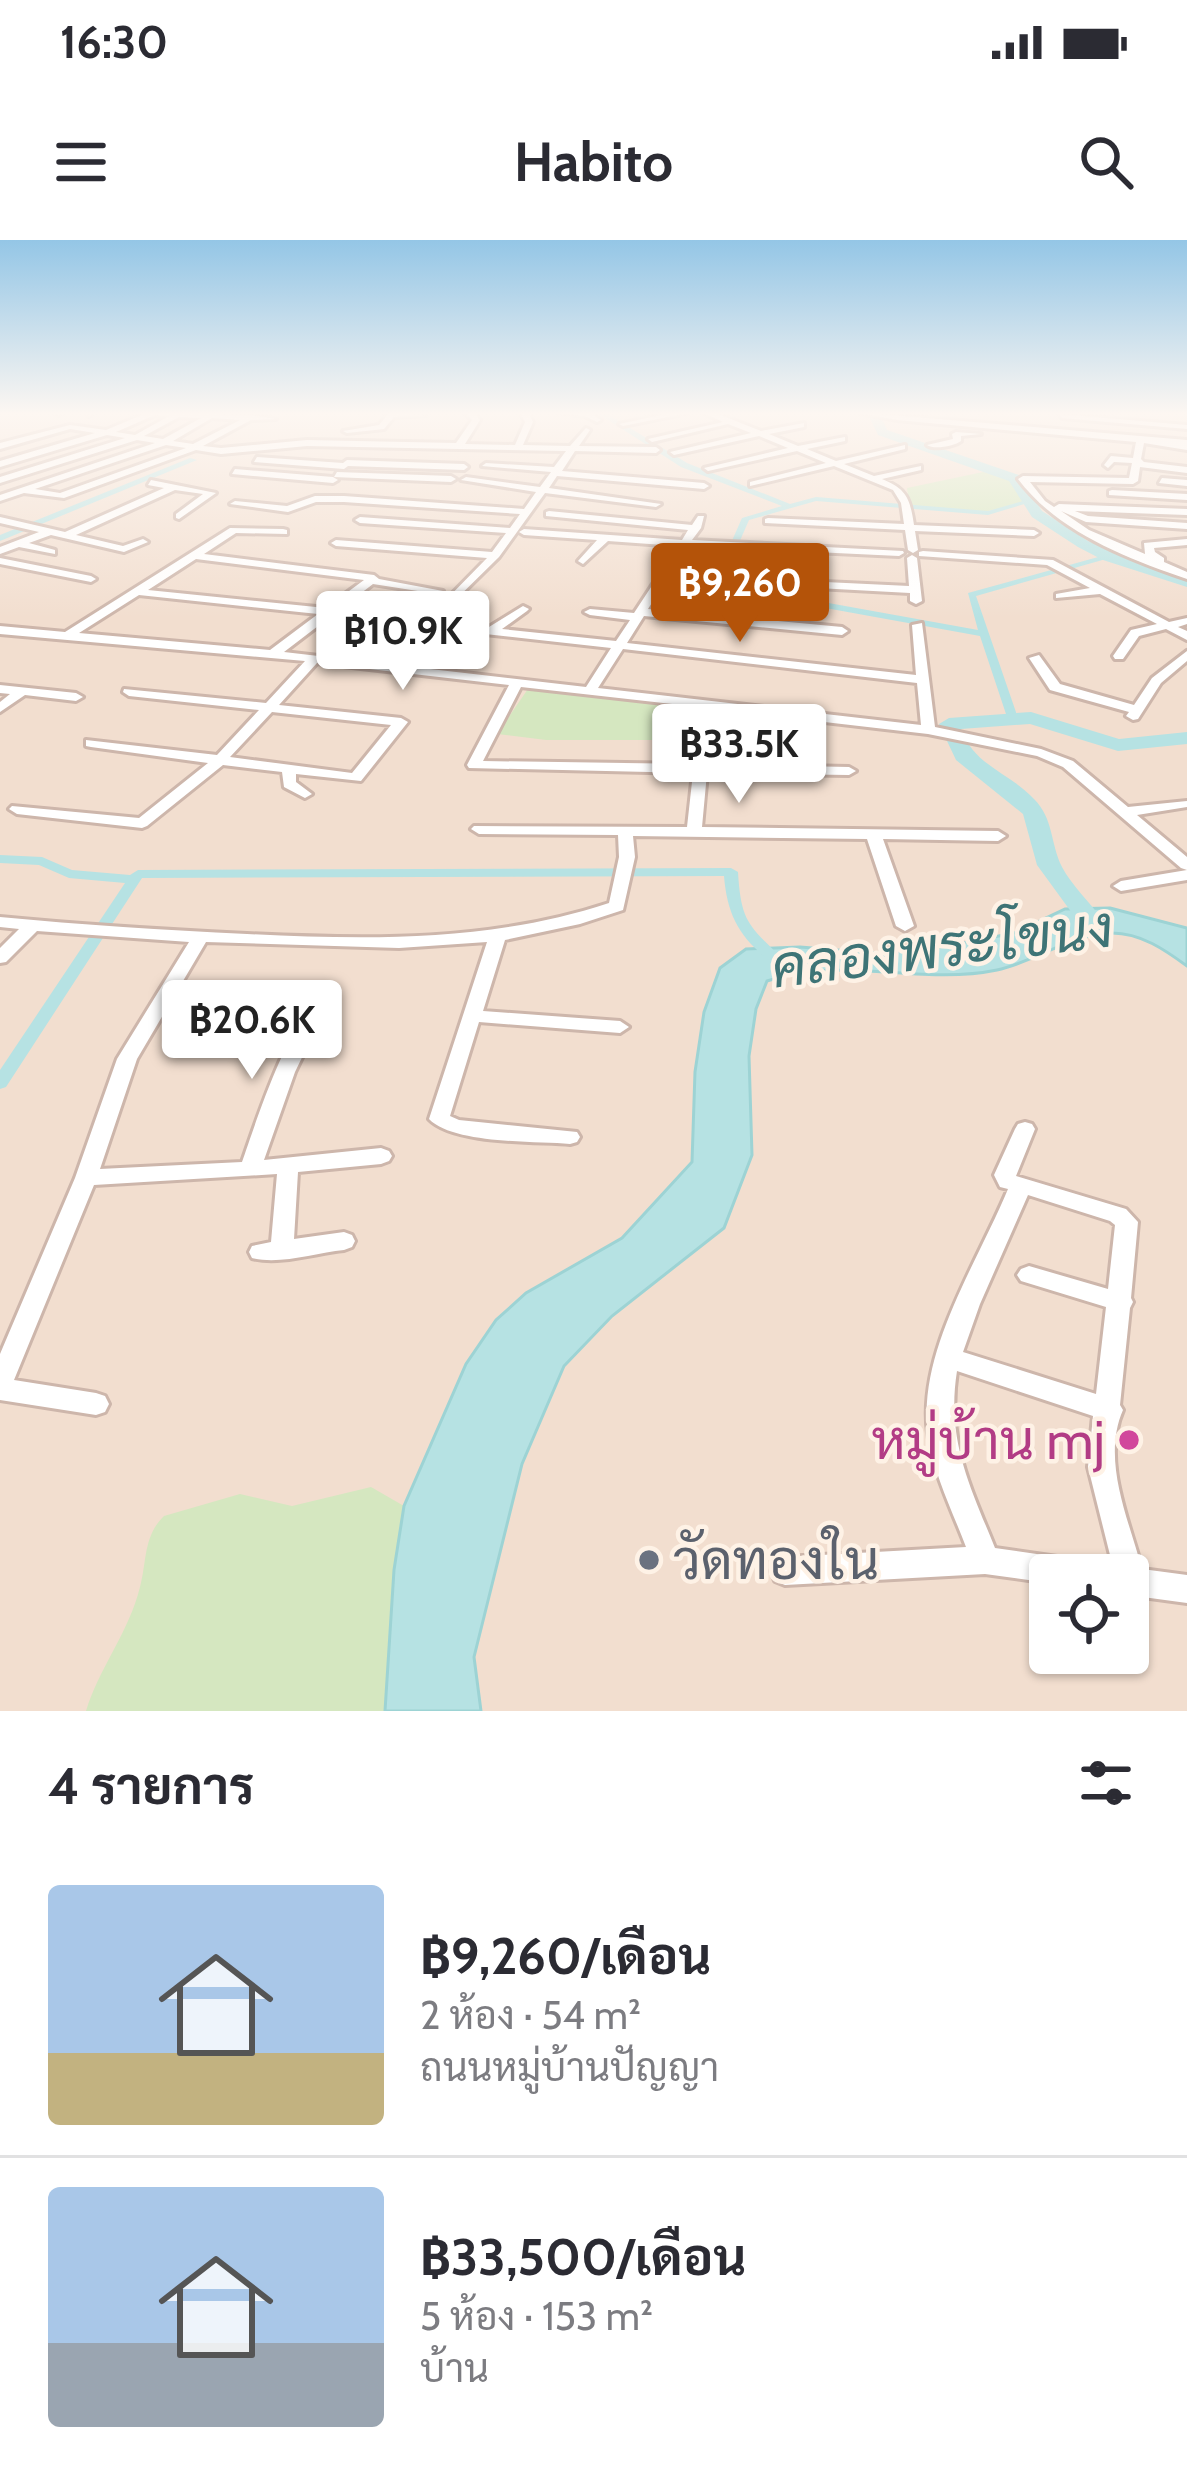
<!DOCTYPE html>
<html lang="th">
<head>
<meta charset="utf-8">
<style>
  :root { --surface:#fff; --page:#f7f7f7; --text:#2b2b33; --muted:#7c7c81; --line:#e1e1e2; --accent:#b45309 }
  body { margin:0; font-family:Cabin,Sarabun,sans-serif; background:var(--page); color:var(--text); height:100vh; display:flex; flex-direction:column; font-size:45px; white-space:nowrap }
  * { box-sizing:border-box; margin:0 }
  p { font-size:39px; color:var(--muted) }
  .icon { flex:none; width:66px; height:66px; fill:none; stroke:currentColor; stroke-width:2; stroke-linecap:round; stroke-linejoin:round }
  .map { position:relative; height:1471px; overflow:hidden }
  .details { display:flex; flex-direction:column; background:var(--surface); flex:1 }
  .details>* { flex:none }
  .tools { position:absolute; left:1029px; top:1314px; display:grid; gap:24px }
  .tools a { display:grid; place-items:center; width:120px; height:120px; border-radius:12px; background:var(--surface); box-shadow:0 3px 9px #0004; font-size:60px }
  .price { position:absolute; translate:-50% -102px; padding:0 27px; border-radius:12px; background:#fff; color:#222; font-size:39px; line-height:78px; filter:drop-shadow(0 3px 6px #0008) }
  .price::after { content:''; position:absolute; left:50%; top:72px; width:36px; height:27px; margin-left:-18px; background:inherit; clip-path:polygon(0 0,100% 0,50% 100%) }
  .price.active { background:var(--accent); color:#fff }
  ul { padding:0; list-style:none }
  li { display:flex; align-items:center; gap:36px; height:300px; padding:0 48px }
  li+li { border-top:3px solid var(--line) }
  li span { display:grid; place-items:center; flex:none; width:336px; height:240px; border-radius:12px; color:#555 }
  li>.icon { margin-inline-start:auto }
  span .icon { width:144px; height:144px; fill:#fffc; stroke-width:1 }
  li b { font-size:51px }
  h2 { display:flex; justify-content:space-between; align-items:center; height:144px; padding:0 48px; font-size:51px }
  .status { display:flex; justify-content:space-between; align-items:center; height:84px; padding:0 60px; background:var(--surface); direction:ltr }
  .status svg { height:33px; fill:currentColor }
  header { display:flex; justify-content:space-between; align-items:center; height:156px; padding:0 48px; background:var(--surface); font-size:54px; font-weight:800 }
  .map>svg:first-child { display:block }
</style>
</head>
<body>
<div class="status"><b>16:30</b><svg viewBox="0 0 49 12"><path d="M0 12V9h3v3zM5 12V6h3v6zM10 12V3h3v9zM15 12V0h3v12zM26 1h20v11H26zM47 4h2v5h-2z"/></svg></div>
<header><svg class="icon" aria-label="menu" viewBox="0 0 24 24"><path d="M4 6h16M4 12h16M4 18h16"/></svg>Habito<svg class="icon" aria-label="search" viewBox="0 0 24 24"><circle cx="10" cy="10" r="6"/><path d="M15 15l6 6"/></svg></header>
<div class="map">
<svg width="1187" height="1471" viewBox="0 0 1187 1471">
  <rect width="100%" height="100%" fill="#fbede1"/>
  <path fill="#f2decf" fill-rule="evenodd" d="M 0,172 L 1187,172 L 1187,1471 L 0,1471 ZM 1050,1335 L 1128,1335 L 1128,1413 L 1050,1413 Z"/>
  <g fill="#d5e7c0">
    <path d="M 983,232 L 1009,237 L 1022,250 L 1024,263 L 979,273 L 910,268 L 907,248 Z"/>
    <path d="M 530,446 L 687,464 L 688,500 L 546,500 L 497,494 Z"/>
    <path d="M 371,1247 L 404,1266 L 394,1330 L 385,1471 L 86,1471 C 99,1428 129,1392 140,1347 C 147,1322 143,1296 164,1276 L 240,1254 L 292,1266 Z"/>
  </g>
  <path fill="#b6e2e3" stroke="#9dd3d4" stroke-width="3" d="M 1110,668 L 1187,688 L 1187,726 C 1165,710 1141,693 1112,693 C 1073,693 1035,722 997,730 C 920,746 843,715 767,741 L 756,769 L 749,816 L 752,915 L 724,988 L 612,1076 L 564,1126 L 522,1224 L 474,1417 L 481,1471 L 385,1471 L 394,1330 L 404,1266 L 466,1124 L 496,1080 L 526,1053 L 622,998 L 692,922 L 695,832 L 704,772 L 720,728 L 746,709 L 800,707 L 875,713 L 937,708 L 1014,693 L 1065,669 Z"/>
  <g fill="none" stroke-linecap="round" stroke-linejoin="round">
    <g fill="#b6e2e3" fill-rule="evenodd">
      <path d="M 596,172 L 604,172 L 687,223 L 790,264 L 816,257 L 988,271 L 1027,260 L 1031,262 L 988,275 L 816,261 L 749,280 L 735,312 L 734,346 L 978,390 L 968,353 L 1109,314 L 1113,317 L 976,356 L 1018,478 L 1012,481 L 1008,480 L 980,396 L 726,350 L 727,312 L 742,278 L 782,266 L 681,227 Z"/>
      <path d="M 190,218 L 197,220 L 0,301 L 0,295 Z"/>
      <path d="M 0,615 L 42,617 L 72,630 L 130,635 L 138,630 L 731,628 L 738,632 C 741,681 748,685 781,717 L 779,720 L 769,720 C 739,697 727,674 724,636 L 142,638 L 6,847 L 0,849 L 0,830 L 125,643 L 69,638 L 39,625 L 0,623 Z"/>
    </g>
    <g fill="#b6e2e3" fill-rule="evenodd">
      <path d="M 867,172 L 879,172 L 887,190 L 1019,235 L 1042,271 L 1088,301 L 1187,337 L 1187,347 L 1103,320 L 1078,307 L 1032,277 L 1009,241 L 878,195 Z"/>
      <path d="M 1031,472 L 1119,499 L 1187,492 L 1187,504 L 1118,511 L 1030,484 L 961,489 C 974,526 1009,532 1034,559 C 1054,579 1050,603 1062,627 C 1072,646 1089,661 1102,679 L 1098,684 L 1080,684 L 1037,625 L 1023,574 L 956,520 L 939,484 L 949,478 Z"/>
    </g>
    <g stroke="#cdb6ab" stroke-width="6">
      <g id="minor">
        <path d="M 65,172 L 59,175 L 55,173 L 56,172 Z"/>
        <path d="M 87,172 L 96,172 L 89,176 Z"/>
        <path d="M 149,172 L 251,175 L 276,179 L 251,180 L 203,206 L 221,208 L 307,200 L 456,203 L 472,180 L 464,172 L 473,172 L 480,180 L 465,204 L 515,205 L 525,182 L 520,172 L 528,172 L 533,182 L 523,205 L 570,206 L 586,188 L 590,190 L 579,206 L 656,207 L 660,210 L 656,213 L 575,211 L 562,231 L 704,243 L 709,246 L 704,249 L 557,236 L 549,248 L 661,264 L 656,267 L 545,253 L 499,317 L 441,374 L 435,371 L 437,369 L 487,318 L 336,306 L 331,303 L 336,300 L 492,312 L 506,293 L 360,283 L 355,280 L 360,277 L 510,288 L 520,274 L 344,262 L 316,262 L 288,272 L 230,264 L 235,261 L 287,266 L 315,256 L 344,256 L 524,269 L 536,252 L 461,240 L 466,237 L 540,247 L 551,232 L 482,226 L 486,223 L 554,227 L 566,211 L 307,206 L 221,214 L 196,210 L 64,258 L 24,253 L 0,261 L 0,255 L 155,203 L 137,200 L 0,243 L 0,237 L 125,198 L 107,195 L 0,227 L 0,221 L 95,193 L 70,189 L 0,209 L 0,203 L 70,185 L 106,190 ZM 155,175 L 169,176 L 135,195 L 116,192 ZM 179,177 L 201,178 L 163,199 L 144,196 ZM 212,178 L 240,180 L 193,204 L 173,201 ZM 166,205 L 186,208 L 60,253 L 35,249 Z"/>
        <path d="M 556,172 L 589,172 L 601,180 L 597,182 L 585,176 Z"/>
        <path d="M 675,172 L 692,172 L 623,186 L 619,184 Z"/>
        <path d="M 702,172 L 713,172 L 761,191 L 804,183 L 804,187 L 769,194 L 798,206 L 845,197 L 845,201 L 807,209 L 836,221 L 905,205 L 905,209 L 844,224 L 874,236 L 921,226 L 921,230 L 882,239 C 907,249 910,259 914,285 L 1034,290 L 1039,293 L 1034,296 L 915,291 L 918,310 L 913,313 L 908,310 L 905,290 L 765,283 L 765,279 L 768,278 L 904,284 L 901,263 L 893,250 L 834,226 L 750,246 L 750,242 L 826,223 L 797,211 L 708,231 L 704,228 L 788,208 L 759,196 L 674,215 L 670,212 L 751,193 L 728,184 L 652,202 L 648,199 L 723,182 Z"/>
        <path d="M 855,172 L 1187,200 L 1187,210 L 1144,203 L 1141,219 L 1144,222 L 1187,227 L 1187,233 L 1140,227 L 1138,241 L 1133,244 L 1030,242 L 1045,261 L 1054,267 L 1059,264 L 1187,269 L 1187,275 L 1075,271 L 1088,276 L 1187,283 L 1187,289 L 1086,282 L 1061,271 L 1089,290 L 1145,314 L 1144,303 L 1187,299 L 1187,305 L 1154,308 L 1155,312 L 1164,318 L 1164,322 L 1187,332 L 1187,339 C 1126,318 1058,292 1018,239 L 1023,236 L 1129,238 L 1132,223 L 1114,222 L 1108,228 L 1104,225 L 1111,216 L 1133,218 L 1136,202 L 897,180 Z"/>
        <path d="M 389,173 L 426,175 L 394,177 L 384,189 L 347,193 L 343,191 L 379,185 Z"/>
        <path d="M 1059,174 L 1187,185 L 1187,189 L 1062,178 Z"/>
        <path d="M 956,192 L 981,194 L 961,196 L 961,201 C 954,206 934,210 927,205 L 953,199 L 952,194 Z"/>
        <path d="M 257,217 L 343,223 L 347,220 L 464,224 L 468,227 L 464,230 L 348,226 L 344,229 L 254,222 Z"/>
        <path d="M 235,229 L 333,237 L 338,240 L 333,243 L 232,234 Z"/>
        <path d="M 337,232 L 451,236 L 456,239 L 451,242 L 334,237 Z"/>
        <path d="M 1162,238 L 1187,240 L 1187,246 L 1159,243 Z"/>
        <path d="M 151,240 L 216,253 L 179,279 L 176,278 L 176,274 L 203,254 L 175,250 L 76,295 L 123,306 L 143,299 L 148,302 L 124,312 L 51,295 L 29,303 L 55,310 L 55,314 L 19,307 L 0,314 L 0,307 L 39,292 L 0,283 L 0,277 L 65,292 L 164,248 L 148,245 Z"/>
        <path d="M 1112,250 L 1187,254 L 1187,260 L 1109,255 L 1109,251 Z"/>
        <path d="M 549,271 L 692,285 L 698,276 L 704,276 L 701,288 L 692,300 L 903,311 L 904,313 L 899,316 L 688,306 L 648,369 L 842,387 L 848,391 L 842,395 L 644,376 L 627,403 L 916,435 L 912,385 L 922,383 L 935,487 L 1041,509 L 1073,521 L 1128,567 L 1187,561 L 1187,567 L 1137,575 L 1187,617 L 1187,630 L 1181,628 L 1063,527 L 1037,516 L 928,494 L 703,468 L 707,524 L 849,527 L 856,531 L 849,535 L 707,533 L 702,587 L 998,591 L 1006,596 L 998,601 L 883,599 L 914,686 L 905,691 L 896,686 L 867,599 L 633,596 L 635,617 L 623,670 L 580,684 L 505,700 L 483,771 L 620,781 L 629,787 L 620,793 L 479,782 L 450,876 L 459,880 L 577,892 L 580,897 L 577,902 L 570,904 C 534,901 453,904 429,879 L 487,702 L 399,708 L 206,702 L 137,819 L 100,929 L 242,922 C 253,891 286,787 311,774 L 318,776 L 320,780 L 295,832 L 264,920 L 381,908 L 389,911 L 392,916 L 389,921 L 381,924 L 298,932 L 294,999 L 344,992 L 352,995 L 355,1001 L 352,1007 L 344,1010 C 315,1013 280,1025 252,1018 L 249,1012 L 252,1006 L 271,1002 L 277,934 L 94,945 L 14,1140 L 96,1153 L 105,1156 L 109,1164 L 105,1172 L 96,1175 L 0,1160 L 0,1114 L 75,938 L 117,819 L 189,702 L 37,691 L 6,722 L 0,723 L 0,708 L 19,689 L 0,687 L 0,677 C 82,685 164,690 247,694 C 370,700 491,702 609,663 L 619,617 L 618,595 L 479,594 L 471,589 L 474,586 L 687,587 L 693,533 L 469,528 L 467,525 L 509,445 L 317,423 L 279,465 L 401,478 L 408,482 L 361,541 L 296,534 L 296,542 L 312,554 L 305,558 L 284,547 L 282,532 L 223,525 L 147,586 L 142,588 L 17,574 L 9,569 L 12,566 L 139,578 L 208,523 L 91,507 L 86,506 L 86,500 L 217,515 L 259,470 L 129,456 L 123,452 L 124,449 L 266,463 L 305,421 L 0,394 L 0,386 L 65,392 L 230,288 L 283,289 L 287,290 L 287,294 L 236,293 L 204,314 L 374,335 L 379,339 L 443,351 L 437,354 L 373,344 L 284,412 L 586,447 L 611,408 L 440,389 L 425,382 L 433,375 L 442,382 L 489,387 L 523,366 L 529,369 L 527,371 L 502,389 L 616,401 L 630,380 L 590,375 L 584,372 L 590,369 L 634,373 L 678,306 L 608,301 L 583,324 L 578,321 L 597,300 L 524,295 L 519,292 L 524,289 L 682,300 L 688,290 L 546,276 L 546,272 ZM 196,319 L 364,340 L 326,368 L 148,350 ZM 139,355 L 318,374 L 270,410 L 79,393 ZM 623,409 L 917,443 L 921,485 L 598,448 ZM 521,447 L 690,466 L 693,524 L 483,521 ZM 272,472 L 391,485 L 352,533 L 230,517 Z"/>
        <path d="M 923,311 L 1053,320 L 1169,382 L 1187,378 L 1187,384 L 1178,387 L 1187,391 L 1187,400 L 1166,389 L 1139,396 L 1123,419 L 1115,419 L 1113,416 L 1131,390 L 1157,384 L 1100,354 L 1056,358 L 1056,354 L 1090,348 L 1047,325 L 919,316 L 919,312 Z"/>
        <path d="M 912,315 L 917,318 L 922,361 L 916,364 L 910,361 L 910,353 L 760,345 L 755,342 L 760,339 L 909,346 L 907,318 Z"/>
        <path d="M 0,318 L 91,336 L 96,339 L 91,342 L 0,324 Z"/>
        <path d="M 1187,411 L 1187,421 L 1161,443 L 1138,479 L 1133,480 L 1126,476 L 1129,472 L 1050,450 L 1029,418 L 1039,415 L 1060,444 L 1134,465 L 1152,438 Z"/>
        <path d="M 0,445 L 76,453 L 83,457 L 76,461 L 25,455 L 0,472 L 0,462 L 10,454 L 0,453 Z"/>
        <path d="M 1187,630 L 1187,640 L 1121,651 L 1113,646 L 1121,641 Z"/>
        <path d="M 1025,882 L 1032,884 L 1035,889 L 1016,936 L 1126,969 L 1138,982 L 1131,1058 L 1133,1062 L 1130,1068 L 1120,1165 L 1123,1170 C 1101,1220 1129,1280 1142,1329 L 1187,1335 L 1187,1363 L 1128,1355 L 1128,1335 L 1115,1335 L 1088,1227 L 1093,1176 L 957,1131 C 946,1200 970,1246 995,1308 L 1085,1321 L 1095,1325 L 1099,1335 L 1050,1335 L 1050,1343 L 985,1334 L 785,1345 L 775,1341 L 771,1331 L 775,1321 L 785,1317 L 966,1307 C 952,1270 933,1233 928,1193 C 917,1112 978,1022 1008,949 L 1000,947 L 994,935 L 1015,889 L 1018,884 ZM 1028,955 L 1110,981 L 1115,985 L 1108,1049 L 1029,1026 L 1021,1029 L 1017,1035 L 1021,1041 L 1106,1067 L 1096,1154 L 963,1112 L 980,1064 Z"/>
      </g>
    </g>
    <use href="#minor" fill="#fff" fill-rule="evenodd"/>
  </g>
  <linearGradient id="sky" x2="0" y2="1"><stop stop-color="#94c6e6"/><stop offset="0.46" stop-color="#fdf7f2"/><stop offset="1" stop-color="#fdf7f2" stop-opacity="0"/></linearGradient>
  <rect width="1187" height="378" fill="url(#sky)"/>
  <circle fill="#d1479c" stroke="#fef2e6" stroke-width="4.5" cx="1129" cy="1200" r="12"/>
  <circle fill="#6b7280" stroke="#fef2e6" stroke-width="4.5" cx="649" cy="1320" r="12"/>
  <g text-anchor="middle" stroke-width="9" stroke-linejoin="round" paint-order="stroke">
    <g font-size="54" fill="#b23c85" stroke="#fef2e6" text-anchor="end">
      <text x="1105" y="1219">หมู่บ้าน mj</text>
    </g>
    <g font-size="54" fill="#5b616d" stroke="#fef2e6" text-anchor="start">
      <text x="673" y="1339">วัดทองใน</text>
    </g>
    <g font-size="57" font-style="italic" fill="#3e7476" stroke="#fef2e6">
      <text transform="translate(942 707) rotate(-7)" y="20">คลองพระโขนง</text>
    </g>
  </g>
</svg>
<div class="tools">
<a><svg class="icon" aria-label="locate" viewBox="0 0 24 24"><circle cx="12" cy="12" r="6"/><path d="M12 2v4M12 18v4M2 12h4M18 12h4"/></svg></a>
</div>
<b class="price active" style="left:740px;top:405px">฿9,260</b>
<b class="price" style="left:403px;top:453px">฿10.9K</b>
<b class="price" style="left:739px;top:566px">฿33.5K</b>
<b class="price" style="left:252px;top:842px">฿20.6K</b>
</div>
<section class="details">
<h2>4 รายการ<svg class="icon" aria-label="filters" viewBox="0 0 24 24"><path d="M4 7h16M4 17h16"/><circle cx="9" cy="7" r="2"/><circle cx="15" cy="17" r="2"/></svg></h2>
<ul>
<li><span style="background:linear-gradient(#a9c7e8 70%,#c2b280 0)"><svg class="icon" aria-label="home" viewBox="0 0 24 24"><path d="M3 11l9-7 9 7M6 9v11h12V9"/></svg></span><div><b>฿9,260/เดือน</b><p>2 ห้อง · 54 m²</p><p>ถนนหมู่บ้านปัญญา</p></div></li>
<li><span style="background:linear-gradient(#a9c7e8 65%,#9aa5b1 0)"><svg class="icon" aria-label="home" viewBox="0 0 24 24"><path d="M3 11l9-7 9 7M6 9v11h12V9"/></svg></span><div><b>฿33,500/เดือน</b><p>5 ห้อง · 153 m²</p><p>บ้าน</p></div></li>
</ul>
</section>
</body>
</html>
